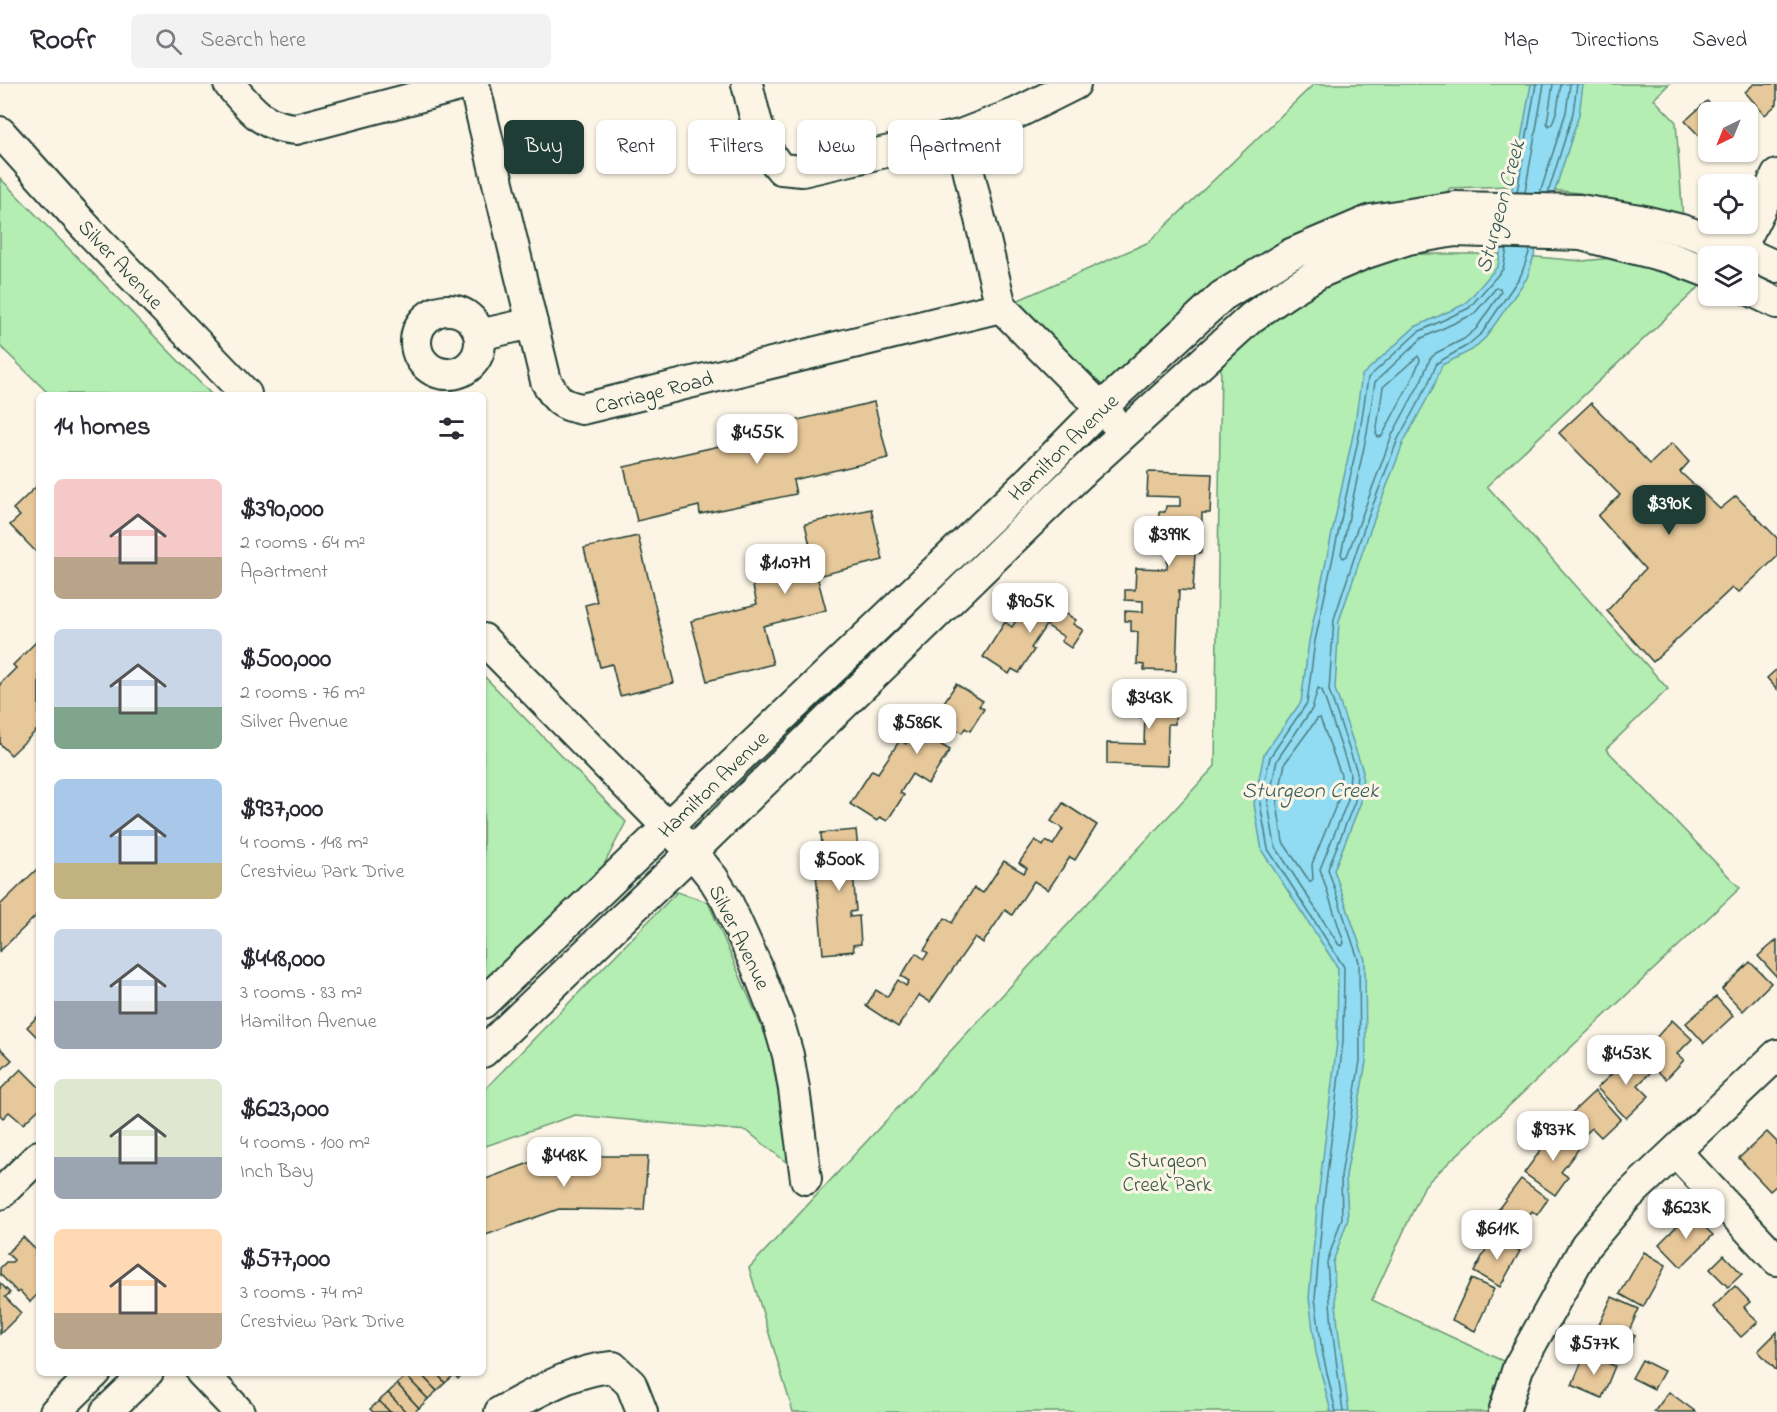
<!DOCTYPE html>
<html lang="en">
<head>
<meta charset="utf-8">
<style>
  :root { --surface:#fff; --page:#f2f2f3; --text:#2b2b33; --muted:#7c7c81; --line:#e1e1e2; --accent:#1f3d34 }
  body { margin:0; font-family:"Indie Flower",sans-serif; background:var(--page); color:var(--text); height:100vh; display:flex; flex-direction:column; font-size:22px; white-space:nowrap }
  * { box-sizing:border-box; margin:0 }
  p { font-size:20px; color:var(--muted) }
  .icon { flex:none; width:33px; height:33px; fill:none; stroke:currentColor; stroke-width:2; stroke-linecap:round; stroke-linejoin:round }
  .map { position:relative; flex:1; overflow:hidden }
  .side { position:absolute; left:36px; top:308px; width:450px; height:984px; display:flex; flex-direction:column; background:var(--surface); border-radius:9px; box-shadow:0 2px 4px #0004 }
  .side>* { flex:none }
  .hud { position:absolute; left:504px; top:36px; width:570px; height:54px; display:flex; gap:12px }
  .needle { width:39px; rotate:223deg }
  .tools { position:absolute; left:1698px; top:18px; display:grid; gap:12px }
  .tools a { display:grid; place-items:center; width:60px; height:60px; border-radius:9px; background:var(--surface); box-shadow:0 2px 4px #0004; font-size:30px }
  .price { position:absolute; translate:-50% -51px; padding:0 14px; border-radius:12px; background:#fff; color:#222; font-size:20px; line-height:39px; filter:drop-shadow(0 2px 3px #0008) }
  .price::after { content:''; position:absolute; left:50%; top:36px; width:18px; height:14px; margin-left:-9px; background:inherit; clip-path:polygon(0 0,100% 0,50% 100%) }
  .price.active { background:var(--accent); color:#fff }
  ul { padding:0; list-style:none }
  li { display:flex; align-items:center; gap:18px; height:150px; padding:0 18px }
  li span { display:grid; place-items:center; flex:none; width:168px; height:120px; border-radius:9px; color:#555 }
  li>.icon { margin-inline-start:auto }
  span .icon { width:72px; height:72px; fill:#fffc; stroke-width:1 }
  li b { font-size:26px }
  h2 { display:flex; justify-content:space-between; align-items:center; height:72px; padding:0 18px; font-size:26px }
  .pill { padding:0 21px; border-radius:9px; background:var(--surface); box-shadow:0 2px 4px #0004; font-size:21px; line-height:54px }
  .pill.active { background:var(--accent); color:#fff }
  header { display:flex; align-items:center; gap:36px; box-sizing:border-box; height:84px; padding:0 30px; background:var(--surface); border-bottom:2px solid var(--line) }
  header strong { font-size:28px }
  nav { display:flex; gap:33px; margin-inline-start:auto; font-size:21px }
  .search { width:420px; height:54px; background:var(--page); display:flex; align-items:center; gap:15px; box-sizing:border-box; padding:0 21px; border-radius:9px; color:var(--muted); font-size:22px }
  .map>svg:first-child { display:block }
</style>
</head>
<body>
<header>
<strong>Roofr</strong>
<div class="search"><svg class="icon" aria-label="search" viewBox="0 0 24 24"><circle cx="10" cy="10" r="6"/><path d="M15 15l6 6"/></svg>Search here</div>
<nav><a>Map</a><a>Directions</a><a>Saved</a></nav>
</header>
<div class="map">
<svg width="1777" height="1328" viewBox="0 0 1777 1328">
  <rect width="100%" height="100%" fill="#fcf5e5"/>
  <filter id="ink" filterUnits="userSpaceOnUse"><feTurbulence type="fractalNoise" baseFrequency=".0167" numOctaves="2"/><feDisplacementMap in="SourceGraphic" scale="12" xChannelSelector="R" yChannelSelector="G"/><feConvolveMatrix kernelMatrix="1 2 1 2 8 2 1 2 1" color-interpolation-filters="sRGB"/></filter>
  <g filter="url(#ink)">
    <g fill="#b4eeb2" stroke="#6a9673" stroke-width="1.5">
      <path d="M 1314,0 L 1669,0 L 1654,15 L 1676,38 L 1683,136 L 1580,109 L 1511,102 L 1450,104 L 1444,112 L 1359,129 L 1108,302 L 1097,301 L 1014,218 L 1149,158 Z"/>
      <path d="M 0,94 L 211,310 L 49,310 L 0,262 Z"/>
      <path d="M 1412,170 L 1502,170 L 1582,177 L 1613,174 L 1700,198 L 1698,204 L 1487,402 L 1668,605 L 1606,665 L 1740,804 L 1425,1101 L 1372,1216 L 1518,1284 L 1504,1328 L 793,1328 L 749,1184 L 1215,682 L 1221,278 C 1250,251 1282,225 1316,205 C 1345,188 1380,180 1412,170 Z"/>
      <path d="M 483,591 L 626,738 L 597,794 L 483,899 Z"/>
      <path d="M 677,808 L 708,818 L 770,962 L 791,1082 L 747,1047 L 575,1031 L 483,1063 L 483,1007 Z"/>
    </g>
    <path fill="#91dcf2" stroke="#639ca6" stroke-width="1.5" d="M 1531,0 L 1583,0 L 1579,31 L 1527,194 L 1486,253 L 1472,266 L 1442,281 L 1434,302 L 1404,357 L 1369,449 L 1339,537 L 1335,605 L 1363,687 L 1361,718 L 1334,786 L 1365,876 L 1366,978 L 1346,1092 L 1348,1135 L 1333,1178 L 1338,1244 L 1349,1328 L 1331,1328 L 1316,1269 L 1309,1214 L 1317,1123 L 1337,958 L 1338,884 L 1262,767 L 1254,720 L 1264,670 L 1301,618 L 1309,557 L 1354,346 L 1362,291 L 1415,243 L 1465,220 L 1498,182 Z"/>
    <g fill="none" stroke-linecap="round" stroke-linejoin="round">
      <g stroke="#4d7d80" stroke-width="1.5">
        <path d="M 1553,0 L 1547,39 L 1549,42 L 1552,40 L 1557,26 L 1561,0"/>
        <path d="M 1517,108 L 1536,0"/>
        <path d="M 1525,108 L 1544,0"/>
        <path d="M 1540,109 L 1566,28 L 1570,0"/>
        <path d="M 1548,109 L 1573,29 L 1577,0"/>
        <path d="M 1496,204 L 1500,204 L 1501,208 L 1476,245 L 1464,255 L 1436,269 L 1430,275 L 1421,297 L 1392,351 L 1347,472 L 1343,474 L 1341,470 L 1367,349 L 1375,298 L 1422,254 L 1474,230 Z"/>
        <path d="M 1418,272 L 1420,276 L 1413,293 L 1382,352 L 1378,353 L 1376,350 L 1383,303 Z"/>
        <path d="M 1318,604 L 1322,606 L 1350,689 L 1348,716 L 1320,785 L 1344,859 L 1342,862 L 1339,861 L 1275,762 L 1268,720 L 1277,676 L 1312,625 Z"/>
        <path d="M 1320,634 L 1341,691 L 1339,714 L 1312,780 L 1313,795 L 1310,798 L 1283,758 L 1277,720 L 1285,679 L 1317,635 Z"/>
        <path d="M 1336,1328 L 1322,1267 L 1315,1214 L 1323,1124 L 1343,958 L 1344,883 L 1268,765 L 1260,719 L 1270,673 L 1307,619 L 1315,557 L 1360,347 L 1368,294 L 1418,248 L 1469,224 L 1503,185 L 1507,165"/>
        <path d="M 1343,1328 L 1332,1244 L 1327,1178 L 1342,1134 L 1341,1092 L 1360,977 L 1359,878 L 1328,785 L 1355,717 L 1357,688 L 1329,606 L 1334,535 L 1363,447 L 1398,355 L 1428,300 L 1437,279 L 1468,261 L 1482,249 L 1521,191 L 1530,166"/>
      </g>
    </g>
    <g fill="#e7c89a" stroke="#1f3d34" stroke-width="1.5">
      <path d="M 1754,0 L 1777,0 L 1777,20 L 1765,31 L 1745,8 Z"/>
      <path d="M 1707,17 L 1718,28 L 1708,28 L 1708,61 L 1685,37 Z"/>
      <path d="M 1736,22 L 1742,28 L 1729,28 Z"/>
      <path d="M 1748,34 L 1754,41 L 1748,47 Z"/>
      <path d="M 1714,68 L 1726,68 L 1720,73 Z"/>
      <path d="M 874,318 L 888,374 L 793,396 L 796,410 L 700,430 L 699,422 L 637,437 L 624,383 L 783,348 L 781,340 Z"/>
      <path d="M 1591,319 L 1650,380 L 1672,359 L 1689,378 L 1680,388 L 1720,425 L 1736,412 L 1777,454 L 1777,473 L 1739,508 L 1732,504 L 1653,578 L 1607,527 L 1645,485 L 1598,432 L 1620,411 L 1559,349 Z"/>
      <path d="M 1148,388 L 1212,390 L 1210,429 L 1202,429 L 1201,469 L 1195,469 L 1193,507 L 1179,506 L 1176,587 L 1144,586 L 1144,581 L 1137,580 L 1138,548 L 1131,547 L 1131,537 L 1125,537 L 1125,527 L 1143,528 L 1143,517 L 1125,516 L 1125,506 L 1135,506 L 1136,484 L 1167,485 L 1168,463 L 1158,463 L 1159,428 L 1165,428 L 1166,422 L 1180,422 L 1180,413 L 1147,412 Z"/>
      <path d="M 39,400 L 39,471 L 10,441 L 20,432 L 13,425 Z"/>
      <path d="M 871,425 L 883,476 L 817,492 L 826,526 L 763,542 L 773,580 L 707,597 L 691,537 L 757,520 L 750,489 L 813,474 L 805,440 Z"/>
      <path d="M 638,452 L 674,599 L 620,612 L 612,580 L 600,583 L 585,521 L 597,518 L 584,464 Z"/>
      <path d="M 1034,509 L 1076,536 L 1073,540 L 1083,546 L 1071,564 L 1061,557 L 1064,553 L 1046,541 L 1031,564 L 1034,566 L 1019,589 L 1012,585 L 1009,590 L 983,573 L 1005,538 L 1012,543 Z"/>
      <path d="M 39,555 L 39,644 L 11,671 L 0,660 L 0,600 L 16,584 L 13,581 Z"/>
      <path d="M 1777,585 L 1777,605 L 1767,594 Z"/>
      <path d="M 956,600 L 983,617 L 979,622 L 984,625 L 970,647 L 965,644 L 962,649 L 950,641 L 938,659 L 950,666 L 928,700 L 912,690 L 900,709 L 904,711 L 887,737 L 880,733 L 877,737 L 850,720 L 872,686 L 878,689 L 900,656 L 906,660 L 927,627 L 935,632 Z"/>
      <path d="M 1145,601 L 1176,602 L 1175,640 L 1168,640 L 1167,682 L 1107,680 L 1107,659 L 1144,660 L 1145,633 L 1138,633 L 1139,606 L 1145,606 Z"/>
      <path d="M 1063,719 L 1097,741 L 1075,776 L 1070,773 L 1048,806 L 1034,797 L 1012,831 L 1005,826 L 983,859 L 975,853 L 930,918 L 919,911 L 898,943 L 866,922 L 876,906 L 887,913 L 898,896 L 906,902 L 909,897 L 901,892 L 916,869 L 924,875 L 928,869 L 924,866 L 945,834 L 952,839 L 974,804 L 983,809 L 1004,777 L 1024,789 L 1027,784 L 1019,779 L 1035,756 L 1043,762 L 1046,757 L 1053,761 L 1063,745 L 1051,737 Z"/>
      <path d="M 856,746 L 860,787 L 853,787 L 856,827 L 850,828 L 850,833 L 859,832 L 861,860 L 853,861 L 854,867 L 823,870 L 816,789 L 824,789 L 821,749 Z"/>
      <path d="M 37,785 L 39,787 L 39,829 L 0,867 L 0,821 Z"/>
      <path d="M 1777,856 L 1777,893 L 1758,872 Z"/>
      <path d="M 1750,878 L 1771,899 L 1743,927 L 1722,905 Z"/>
      <path d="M 1716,913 L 1733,932 L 1704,959 L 1686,939 Z"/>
      <path d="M 39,931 L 39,955 L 27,943 Z"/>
      <path d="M 1672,936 L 1692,955 L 1677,970 L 1684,976 L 1666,995 L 1646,977 L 1659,963 L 1653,957 Z"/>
      <path d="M 0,964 L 12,976 L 0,987 Z"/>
      <path d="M 1633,970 L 1651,988 L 1638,1001 L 1649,1012 L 1626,1034 L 1597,1004 Z"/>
      <path d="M 21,985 L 39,1003 L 39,1025 L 23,1040 L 9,1028 L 3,1034 L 0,1031 L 0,1006 Z"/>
      <path d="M 1595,1007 L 1620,1035 L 1601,1053 L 1592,1044 L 1578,1057 L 1561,1039 Z"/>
      <path d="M 1556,1045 L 1580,1063 L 1561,1088 L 1568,1093 L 1555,1111 L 1524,1089 Z"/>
      <path d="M 1767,1048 L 1777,1058 L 1777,1101 L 1770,1107 L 1739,1074 Z"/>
      <path d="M 567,1072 L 648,1072 L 644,1126 L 559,1125 L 483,1152 L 483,1096 L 540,1075 Z"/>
      <path d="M 1521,1095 L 1548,1115 L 1537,1131 L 1532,1127 L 1519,1145 L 1496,1128 Z"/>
      <path d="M 1690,1129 L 1713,1151 L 1681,1183 L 1659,1160 Z"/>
      <path d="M 1493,1152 L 1520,1167 L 1500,1203 L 1474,1188 Z"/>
      <path d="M 23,1153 L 39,1169 L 39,1209 L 30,1218 L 20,1207 L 18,1209 L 0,1190 L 0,1184 L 6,1178 L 12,1178 L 14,1176 L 7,1169 Z"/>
      <path d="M 1644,1168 L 1666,1181 L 1643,1223 L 1620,1210 Z"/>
      <path d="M 1724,1171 L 1742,1190 L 1728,1203 L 1710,1185 Z"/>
      <path d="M 1471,1195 L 1494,1205 L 1475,1247 L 1452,1236 Z"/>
      <path d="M 0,1199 L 10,1209 L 5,1213 L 21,1229 L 0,1250 Z"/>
      <path d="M 1735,1202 L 1750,1218 L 1744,1223 L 1758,1238 L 1741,1253 L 1713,1223 Z"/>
      <path d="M 1612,1213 L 1639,1225 L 1628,1249 L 1635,1252 L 1624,1274 L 1591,1258 Z"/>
      <path d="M 1777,1248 L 1777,1287 L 1758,1267 Z"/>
      <path d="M 1585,1270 L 1615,1282 L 1602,1314 L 1572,1301 Z"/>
      <path d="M 1642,1276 L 1664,1287 L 1654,1305 L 1632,1294 Z"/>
      <path d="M 409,1288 L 419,1288 L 437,1307 L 428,1315 L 406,1292 Z"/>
      <path d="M 419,1288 L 436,1288 L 445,1299 L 437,1307 Z"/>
      <path d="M 436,1288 L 452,1288 L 454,1291 L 445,1299 Z"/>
      <path d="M 452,1288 L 465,1288 L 458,1295 Z"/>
      <path d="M 406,1292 L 428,1315 L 419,1324 L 397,1300 Z"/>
      <path d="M 397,1300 L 419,1324 L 414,1328 L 406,1328 L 388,1309 Z"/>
      <path d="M 1669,1308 L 1696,1328 L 1654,1328 Z"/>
      <path d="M 388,1309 L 406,1328 L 390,1328 L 379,1317 Z"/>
      <path d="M 379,1317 L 390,1328 L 373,1328 L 370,1325 Z"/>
    </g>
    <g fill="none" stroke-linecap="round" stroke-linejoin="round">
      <g stroke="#1f3d34" stroke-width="34">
        <g id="minor">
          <path d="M 229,0 C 250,24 262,43 296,45 L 467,0"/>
          <path d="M 474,0 L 546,297 C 557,316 560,321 582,325 L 1001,223"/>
          <path d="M 747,0 C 755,31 759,61 781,85 L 802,87 L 960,51 L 1017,29 L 1075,0"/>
          <path d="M 0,48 L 91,149 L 246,310"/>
          <path d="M 960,51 L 1001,223 L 1114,337"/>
          <path d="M 1737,172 L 1777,91"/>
          <path d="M 1748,205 L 1777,219"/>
          <circle cx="448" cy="258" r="32"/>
          <path d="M 479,251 L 532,239"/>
          <path d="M 483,555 L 692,768 L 713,794 L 726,815 L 756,881 L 779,940 L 788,971 L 794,1005 L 806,1095"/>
          <path d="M 483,919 L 1026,400 L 1101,324 L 1222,212 L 1291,170 L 1371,136 L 1455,123 L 1580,126 L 1640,136 L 1682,146 L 1740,166 L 1777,183"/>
          <path d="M 483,968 L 692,768 L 1082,388 L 1252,233 L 1285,210 L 1319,189 L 1366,169 L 1408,155 L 1455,147 L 1581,151 L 1671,174 L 1708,188"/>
          <path d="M 1676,1068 L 1777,1176"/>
          <path d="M 0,1110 L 39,1072"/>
          <path d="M 201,1288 L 239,1328"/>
          <path d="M 55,1328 L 96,1288"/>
          <path d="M 106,1328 L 148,1288"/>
          <path d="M 500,1328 C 537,1309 571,1286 613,1283 L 631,1300 L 642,1328"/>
          <path d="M 1504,1328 L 1518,1284 L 1586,1161 L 1626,1114 L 1777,971"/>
        </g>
      </g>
      <use href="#minor" stroke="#fcf5e5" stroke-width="30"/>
    </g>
  </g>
  <g text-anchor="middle" stroke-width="6" stroke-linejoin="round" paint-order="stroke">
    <g font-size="21" fill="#1f3d34" stroke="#fcf5e5">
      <text transform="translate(121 180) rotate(47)" y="7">Silver Avenue</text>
      <text transform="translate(654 308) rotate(-14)" y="7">Carriage Road</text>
      <text transform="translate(1063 363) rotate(-44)" y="7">Hamilton Avenue</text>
      <text transform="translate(713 700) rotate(-44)" y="7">Hamilton Avenue</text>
      <text transform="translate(740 853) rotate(64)" y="7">Silver Avenue</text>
    </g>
    <g font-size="21" fill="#355847" stroke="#fcf5e5">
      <text x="1167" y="1083">Sturgeon<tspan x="1167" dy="24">Creek Park</tspan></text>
    </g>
    <g font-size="22" font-style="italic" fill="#365d5a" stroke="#fcf5e5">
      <text transform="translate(1499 122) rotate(-75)" y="8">Sturgeon Creek</text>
      <text x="1310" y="713">Sturgeon Creek</text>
    </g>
  </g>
</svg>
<div class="tools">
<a><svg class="needle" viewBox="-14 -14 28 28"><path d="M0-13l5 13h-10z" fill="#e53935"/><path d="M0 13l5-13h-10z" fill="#7c7c81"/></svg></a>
<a><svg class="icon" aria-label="locate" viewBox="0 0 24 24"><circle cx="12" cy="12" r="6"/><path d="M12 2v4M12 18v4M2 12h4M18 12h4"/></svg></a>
<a><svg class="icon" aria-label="layers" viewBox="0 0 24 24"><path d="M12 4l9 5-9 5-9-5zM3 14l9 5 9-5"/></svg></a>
</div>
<b class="price" style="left:757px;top:381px">$455K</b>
<b class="price active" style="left:1669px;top:452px">$390K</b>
<b class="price" style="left:1169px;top:483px">$399K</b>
<b class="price" style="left:785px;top:511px">$1.07M</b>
<b class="price" style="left:1030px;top:550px">$905K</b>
<b class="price" style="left:1149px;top:646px">$343K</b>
<b class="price" style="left:917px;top:671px">$586K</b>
<b class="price" style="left:839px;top:808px">$500K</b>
<b class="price" style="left:1626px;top:1002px">$453K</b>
<b class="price" style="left:1553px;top:1078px">$937K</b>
<b class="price" style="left:564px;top:1104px">$448K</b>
<b class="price" style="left:1686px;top:1156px">$623K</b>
<b class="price" style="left:1497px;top:1177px">$611K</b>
<b class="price" style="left:1594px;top:1292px">$577K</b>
<div class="hud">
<a class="pill active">Buy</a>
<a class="pill">Rent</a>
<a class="pill">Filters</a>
<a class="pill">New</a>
<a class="pill">Apartment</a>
</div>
<section class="side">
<h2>14 homes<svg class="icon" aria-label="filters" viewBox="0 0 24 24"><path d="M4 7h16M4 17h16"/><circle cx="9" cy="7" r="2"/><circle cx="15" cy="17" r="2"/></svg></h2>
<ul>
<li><span style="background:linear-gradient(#f6c9c9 65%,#b9a48a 0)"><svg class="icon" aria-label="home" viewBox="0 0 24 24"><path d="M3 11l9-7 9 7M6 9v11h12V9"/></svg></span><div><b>$390,000</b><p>2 rooms · 64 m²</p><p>Apartment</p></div></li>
<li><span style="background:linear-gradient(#c9d6e8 65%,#7fa58c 0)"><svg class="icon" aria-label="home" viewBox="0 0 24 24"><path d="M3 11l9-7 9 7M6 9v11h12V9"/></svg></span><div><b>$500,000</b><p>2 rooms · 76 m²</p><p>Silver Avenue</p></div></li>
<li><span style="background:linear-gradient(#a9c7e8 70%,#c2b280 0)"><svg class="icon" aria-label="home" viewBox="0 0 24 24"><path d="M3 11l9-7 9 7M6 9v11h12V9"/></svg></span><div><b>$937,000</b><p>4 rooms · 148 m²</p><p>Crestview Park Drive</p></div></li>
<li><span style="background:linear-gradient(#c9d6e8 60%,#9aa5b1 0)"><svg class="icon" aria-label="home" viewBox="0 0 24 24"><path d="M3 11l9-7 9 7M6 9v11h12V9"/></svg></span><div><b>$448,000</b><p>3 rooms · 83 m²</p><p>Hamilton Avenue</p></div></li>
<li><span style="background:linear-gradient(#dfe7d0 65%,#9aa5b1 0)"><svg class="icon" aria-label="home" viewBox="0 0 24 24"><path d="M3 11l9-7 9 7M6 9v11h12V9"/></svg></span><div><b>$623,000</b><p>4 rooms · 100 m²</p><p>Inch Bay</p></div></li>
<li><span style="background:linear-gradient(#ffd9b3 70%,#b9a48a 0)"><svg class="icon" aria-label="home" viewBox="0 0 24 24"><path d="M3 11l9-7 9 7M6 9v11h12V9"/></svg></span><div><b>$577,000</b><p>3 rooms · 74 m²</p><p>Crestview Park Drive</p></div></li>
</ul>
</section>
</div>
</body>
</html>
